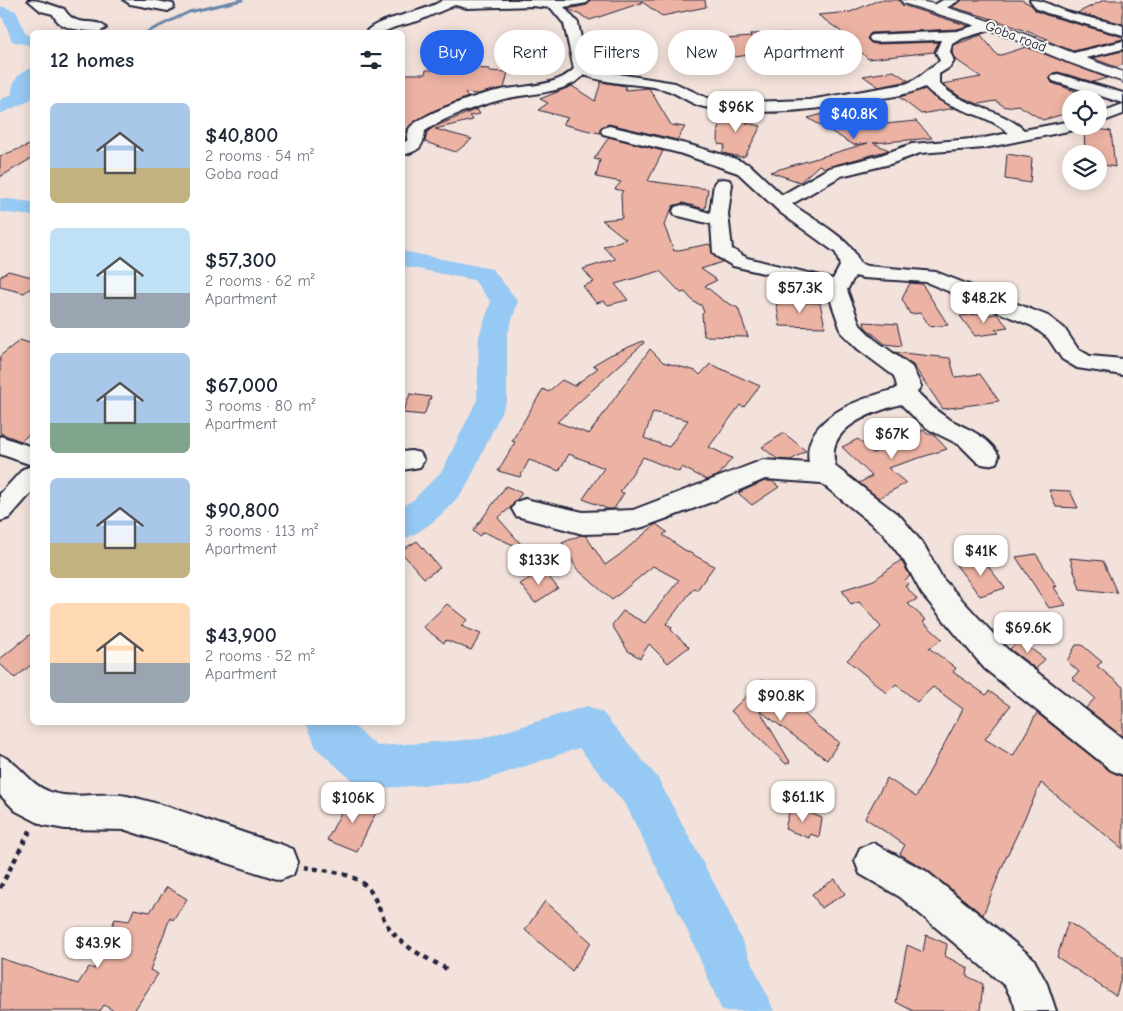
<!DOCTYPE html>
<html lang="en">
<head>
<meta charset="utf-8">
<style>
  :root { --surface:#fff; --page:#f2f2f3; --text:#1f2937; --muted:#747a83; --accent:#2563eb }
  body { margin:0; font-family:"Comic Neue",sans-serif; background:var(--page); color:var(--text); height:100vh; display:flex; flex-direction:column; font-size:19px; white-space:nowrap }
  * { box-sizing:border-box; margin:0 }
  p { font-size:16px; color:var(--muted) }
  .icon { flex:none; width:28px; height:28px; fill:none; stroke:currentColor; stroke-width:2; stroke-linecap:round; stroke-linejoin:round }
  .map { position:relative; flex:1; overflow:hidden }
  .details { position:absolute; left:30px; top:30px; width:375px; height:695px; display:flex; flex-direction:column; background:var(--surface); border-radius:8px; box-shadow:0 2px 12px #0003 }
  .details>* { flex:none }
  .top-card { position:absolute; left:420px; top:30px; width:475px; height:45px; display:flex; gap:10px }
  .controls { position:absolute; left:1062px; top:90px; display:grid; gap:10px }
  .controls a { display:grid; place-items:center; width:45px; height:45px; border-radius:50%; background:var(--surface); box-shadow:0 2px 12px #0003; font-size:25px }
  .price { position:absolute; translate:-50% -42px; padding:0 11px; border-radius:10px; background:#fff; color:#222; font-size:16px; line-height:32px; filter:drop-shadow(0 1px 2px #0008) }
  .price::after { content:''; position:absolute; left:50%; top:30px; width:15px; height:11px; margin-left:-8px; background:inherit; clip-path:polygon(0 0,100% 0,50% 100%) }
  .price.on { background:var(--accent); color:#fff }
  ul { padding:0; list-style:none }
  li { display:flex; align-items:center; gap:15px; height:125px; padding:0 20px }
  li span { display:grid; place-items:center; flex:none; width:140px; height:100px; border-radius:8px; color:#555 }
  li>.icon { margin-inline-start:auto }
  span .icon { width:60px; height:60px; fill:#fffc; stroke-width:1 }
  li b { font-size:21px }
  h2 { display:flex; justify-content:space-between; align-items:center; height:60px; padding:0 20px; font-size:21px }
  .tag { padding:0 18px; border-radius:22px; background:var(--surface); box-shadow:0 2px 12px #0003; font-size:18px; line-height:45px }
  .tag.on { background:var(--accent); color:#fff }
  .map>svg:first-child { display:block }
</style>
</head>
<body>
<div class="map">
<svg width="1123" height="1011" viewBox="0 0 1123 1011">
  <rect width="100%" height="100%" fill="#f3e2db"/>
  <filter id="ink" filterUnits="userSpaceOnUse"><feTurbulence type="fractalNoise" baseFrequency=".02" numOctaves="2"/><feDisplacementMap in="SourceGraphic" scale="10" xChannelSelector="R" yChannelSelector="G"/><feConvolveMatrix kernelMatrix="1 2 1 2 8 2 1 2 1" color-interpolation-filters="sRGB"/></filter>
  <g filter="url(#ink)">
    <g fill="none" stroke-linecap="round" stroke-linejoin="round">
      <g stroke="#6886a9" stroke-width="3">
        <path d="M 147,32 L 189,12 L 242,0"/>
        <path d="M 22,97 L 32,88"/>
      </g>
      <g fill="#96c9f3" fill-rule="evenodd">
        <path d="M 0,6 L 16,11 L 26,34 L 32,36 L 32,46 L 12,41 L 3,18 L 0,17 Z"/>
        <path d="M 32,68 L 32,97 L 29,101 L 0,114 L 0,100 L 12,94 C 12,81 18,72 32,68 Z"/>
        <path d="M 0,198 L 32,202 L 32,216 L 0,212 Z"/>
        <path d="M 402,251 L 492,269 L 518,301 L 507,336 L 507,400 L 470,479 C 458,502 427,531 402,540 L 402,507 L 413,500 L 442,471 L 477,400 L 479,336 L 491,302 L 474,280 L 402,266 Z"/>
        <path d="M 587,706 L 602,712 L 657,777 L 725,904 L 774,1011 L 722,1011 L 691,938 L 627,807 L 579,748 L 481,781 L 370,789 L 355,783 L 316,748 L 306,722 L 349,722 L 377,746 L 481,739 Z"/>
      </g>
    </g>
    <g fill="#ecb3a4" stroke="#22223b" fill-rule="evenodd">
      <path d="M 590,0 L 705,0 L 706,7 L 662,16 L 641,1 L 641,3 L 590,20 L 568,9 L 587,5 Z"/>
      <path d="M 879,0 L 899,0 L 902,5 L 969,26 L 957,29 L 871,33 L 867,39 L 871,43 L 876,44 L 938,42 L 934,52 L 868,59 L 839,30 L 818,15 L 850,12 Z"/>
      <path d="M 962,0 L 1022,0 L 1031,5 L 1036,11 L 1046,15 L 1123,37 L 1123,39 L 1073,51 L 1045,40 L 1048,39 L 996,20 L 952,7 Z"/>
      <path d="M 1104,0 L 1123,0 L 1123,24 L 1077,13 Z"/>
      <path d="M 791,33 L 798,46 L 736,57 L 714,40 L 751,37 L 750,34 Z"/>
      <path d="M 981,35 L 998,56 L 1026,47 L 1107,78 L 1093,82 L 1058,72 L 1053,73 L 1049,77 L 1052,83 L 1098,99 L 1071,99 L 1071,112 L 1043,120 L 1018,105 L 1005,107 L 996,101 L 978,104 L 959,96 L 942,84 L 981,77 L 955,59 L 952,52 L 954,45 Z"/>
      <path d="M 614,41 L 637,43 L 629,74 L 605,70 Z"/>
      <path d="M 1123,51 L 1123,64 L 1116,67 L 1092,58 Z"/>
      <path d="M 440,67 L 473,70 L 473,68 L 490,69 L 489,71 L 508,72 L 504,88 L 478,94 L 464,93 L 468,97 L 435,110 L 414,122 L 408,128 L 405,140 L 402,141 L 402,77 L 405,74 L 425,74 L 426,70 L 438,70 Z"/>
      <path d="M 894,71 L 909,81 L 879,87 L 863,76 Z"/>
      <path d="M 601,82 L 626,86 L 625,90 L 649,88 L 671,125 L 685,127 L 677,140 L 609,124 L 601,127 L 600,133 L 590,131 L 562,124 L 568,118 L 538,110 L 548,103 L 540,99 L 572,86 L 595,101 Z"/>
      <path d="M 925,89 L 933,97 L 954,108 L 921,114 L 899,97 Z"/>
      <path d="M 845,108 L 875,125 L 916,121 L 932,138 L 873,143 L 889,150 L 825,168 L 819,165 L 800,182 L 770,172 L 868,143 L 854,145 L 808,118 Z"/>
      <path d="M 477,109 L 480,114 L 469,116 L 473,120 L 435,129 L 472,139 L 456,152 L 425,142 L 427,132 L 434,127 Z"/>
      <path d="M 719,111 L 746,113 L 746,123 L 761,126 L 745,156 L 741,157 L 722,153 L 725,145 L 718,144 Z"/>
      <path d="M 1084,127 L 1111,131 L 1115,167 L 1099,164 L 1099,154 L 1085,154 Z"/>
      <path d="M 609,137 L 663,151 L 648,181 L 708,189 L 705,209 L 683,203 L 673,206 L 664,225 L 674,251 L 709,244 L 711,246 L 712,253 L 722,262 L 701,269 L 717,280 L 705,286 L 724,301 L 738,308 L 748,337 L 704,336 L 702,314 L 704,312 L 701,305 L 694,302 L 685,292 L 681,293 L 660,271 L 615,284 L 628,300 L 608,305 L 604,301 L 596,303 L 583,286 L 594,282 L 583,269 L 616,259 L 603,247 L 626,239 L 602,220 L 622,218 L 621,194 L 623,191 L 615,189 L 621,182 L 596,177 L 600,160 L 594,159 Z"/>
      <path d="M 32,144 L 32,158 L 0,177 L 0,156 Z"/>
      <path d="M 1007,154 L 1032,158 L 1030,183 L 1005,179 Z"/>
      <path d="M 8,271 L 32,277 L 32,287 L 24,293 L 0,287 L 0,277 Z"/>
      <path d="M 910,283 L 922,284 L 948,325 L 930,327 L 921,313 L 910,314 L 902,299 Z"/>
      <path d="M 776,301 L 820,303 L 825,327 L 780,326 Z"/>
      <path d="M 987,313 L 988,315 L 997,314 L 1008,327 L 995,329 L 999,333 L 975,336 L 960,316 Z"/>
      <path d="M 864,322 L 897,324 L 902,346 L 885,344 L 865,327 Z"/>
      <path d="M 20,340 L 32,344 L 32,432 L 21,441 L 0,433 L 0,356 Z"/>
      <path d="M 643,341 L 644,343 L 557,422 L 589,434 L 650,349 L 663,362 L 696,371 L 700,375 L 710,364 L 760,386 L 744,407 L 740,405 L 709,447 L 732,458 L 719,475 L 707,480 L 682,467 L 679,472 L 643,457 L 620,492 L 624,493 L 614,509 L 608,509 L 583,499 L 604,468 L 569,454 L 559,471 L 529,460 L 520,477 L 498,471 L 515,442 L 512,441 L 543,389 L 548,392 L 562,380 L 574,386 L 598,368 L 593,365 L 610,355 ZM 653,412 L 688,420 L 669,447 L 644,438 Z"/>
      <path d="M 894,352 L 950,358 L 955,377 L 980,374 L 999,401 L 943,409 L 913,365 Z"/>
      <path d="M 410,394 L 431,397 L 424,415 L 403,413 Z"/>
      <path d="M 924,430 L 927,434 L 933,434 L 947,449 L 888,468 L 906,483 L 879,498 L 859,483 L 872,476 L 842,447 L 858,439 L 873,453 L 903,442 L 900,439 Z"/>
      <path d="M 784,433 L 806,451 L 791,460 L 777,459 L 762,447 Z"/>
      <path d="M 765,481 L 772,481 L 779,487 L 752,505 L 738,493 Z"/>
      <path d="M 506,486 L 522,493 L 510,508 L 498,518 L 527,551 L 484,532 L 479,536 L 473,531 Z"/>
      <path d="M 1049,490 L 1070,491 L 1078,508 L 1056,507 Z"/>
      <path d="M 656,524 L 667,532 L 663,535 L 683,549 L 714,566 L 697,590 L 694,588 L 666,624 L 672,627 L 671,630 L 689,647 L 668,663 L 649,644 L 640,658 L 628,651 L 612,625 L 623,611 L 645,623 L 679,580 L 653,566 L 612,600 L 577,569 L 562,543 L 581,535 L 586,536 L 605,565 L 618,556 Z"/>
      <path d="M 417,541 L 440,568 L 424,578 L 402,553 L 402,550 Z"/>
      <path d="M 1036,554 L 1057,587 L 1053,586 L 1066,605 L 1049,608 L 1016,557 Z"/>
      <path d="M 1070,558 L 1103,561 L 1117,593 L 1080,589 Z"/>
      <path d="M 976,559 L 979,563 L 984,561 L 1005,588 L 980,596 L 956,565 Z"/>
      <path d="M 901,560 L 910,576 L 905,580 L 909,584 L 905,586 L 917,599 L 908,604 L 926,620 L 923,622 L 942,639 L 929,648 L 956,668 L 953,672 L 986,695 L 989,691 L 1010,706 L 985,739 L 1013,756 L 1037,713 L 1110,771 L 1123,777 L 1123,849 L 1041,783 L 1005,860 L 983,915 L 927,870 L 900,854 L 905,845 L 865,818 L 887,778 L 916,797 L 963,709 L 933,687 L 917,702 L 896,684 L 887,693 L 847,660 L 881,627 L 859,602 L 851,605 L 842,590 L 874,580 Z"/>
      <path d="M 543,570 L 558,588 L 535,603 L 520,584 Z"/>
      <path d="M 447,604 L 467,620 L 461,626 L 481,634 L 471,650 L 446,640 L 444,643 L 423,627 Z"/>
      <path d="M 32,633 L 32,664 L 15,678 L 0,664 L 0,659 Z"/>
      <path d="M 1019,640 L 1045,659 L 1036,669 L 1010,649 Z"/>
      <path d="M 1076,645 L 1082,645 L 1102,662 L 1097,666 L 1123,687 L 1123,737 L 1086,708 L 1095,698 L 1072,678 L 1079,672 L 1067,661 Z"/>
      <path d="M 763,680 L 790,704 L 792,702 L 818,727 L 839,742 L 827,760 L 760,711 L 790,762 L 786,764 L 731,711 Z"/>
      <path d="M 349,797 L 378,808 L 357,852 L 327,840 Z"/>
      <path d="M 791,805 L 822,818 L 819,837 L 810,834 L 809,838 L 785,829 Z"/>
      <path d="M 835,879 L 845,894 L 821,908 L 812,894 Z"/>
      <path d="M 167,887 L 187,899 L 173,920 L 170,918 L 150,970 L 158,974 L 134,1011 L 114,1011 L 104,1005 L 100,1011 L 0,1011 L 0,958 L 78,984 L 89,967 L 94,969 L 115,919 L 129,921 L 134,909 L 150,912 Z"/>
      <path d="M 545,901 L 591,942 L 572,971 L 525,930 Z"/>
      <path d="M 1068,922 L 1123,957 L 1123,970 L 1116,996 L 1057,957 Z"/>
      <path d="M 926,935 L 947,944 L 945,956 L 968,968 L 967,976 L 983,984 L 980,1011 L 913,1011 L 896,1002 L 907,945 L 923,952 Z"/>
    </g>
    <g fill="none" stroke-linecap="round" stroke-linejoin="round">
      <g stroke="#22223b" stroke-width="4">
        <g id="minor">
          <path d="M 28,0 C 42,0 50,5 64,9 C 76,30 95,16 106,28 L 99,32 C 85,30 59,31 53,14 L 41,11 Z"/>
          <path d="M 124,0 L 151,0 L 173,4 L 174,7 L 168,11 L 130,4 Z"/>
          <path d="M 443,0 L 588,0 L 587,3 L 564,7 L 578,23 L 586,64 L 606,72 L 675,83 L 707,98 L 746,102 L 809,100 L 905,84 C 920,79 927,69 940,61 L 936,52 L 941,40 L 876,42 L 871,41 L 869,38 L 871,35 L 957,31 L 991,21 L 996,22 L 998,25 L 996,28 L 963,38 L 952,44 L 950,52 L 954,61 L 950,67 L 939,74 L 939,83 C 962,108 999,107 1024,130 L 1071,121 L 1071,126 L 1080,126 L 1078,129 L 984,148 L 920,153 L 890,164 L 841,176 L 792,204 C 811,219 854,239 859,263 L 867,266 L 936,272 L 1048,316 L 1064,328 L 1078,349 L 1090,356 L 1123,359 L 1123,375 L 1077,368 L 1062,359 L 1048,338 L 1032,326 L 926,282 L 863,278 L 855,276 L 847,290 L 860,325 L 874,339 L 912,367 L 921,386 L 917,392 C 927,402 936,411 947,418 C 966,429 988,435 999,456 L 996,463 L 987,465 L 978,463 L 960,445 L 930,430 L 918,421 L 901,404 C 873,412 822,428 836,467 L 901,517 L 924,545 L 942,578 L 1007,649 L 1123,739 L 1123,775 L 1111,770 L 985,669 L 922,594 L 904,561 L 883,533 L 821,483 L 765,479 L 714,501 L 643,527 L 618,533 L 583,534 L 516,516 L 512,509 L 516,502 L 525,499 L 583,512 L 633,510 L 763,460 L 809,463 C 801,416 863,398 896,389 L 897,386 L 894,376 L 858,349 L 842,333 L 828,293 L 815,285 L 733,266 L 716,256 L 713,252 L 711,224 L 675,215 L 673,211 L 675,207 L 682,205 L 710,213 L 714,184 L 717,180 L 723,179 L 729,180 L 732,184 L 728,214 L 732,249 L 747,258 L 833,279 L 840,266 L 836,253 L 781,213 L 738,173 L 679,153 L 603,134 L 601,131 L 603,128 L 609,126 L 690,145 L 733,158 L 750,165 L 782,195 L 829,168 L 878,156 L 912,144 L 984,138 L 1009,133 C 984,111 948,112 925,87 C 908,95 889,97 870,100 C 816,110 760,117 704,107 C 689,104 677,92 663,89 C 637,83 610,85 584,75 C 563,96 527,92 500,100 C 475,107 446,116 425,131 C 423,148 419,151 402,155 L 402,143 L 407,141 L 409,129 C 418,115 479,94 497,91 C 522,85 555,88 574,69 L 564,24 L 551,8 L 532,6 L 467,8 L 455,5 L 418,21 L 395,27 L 383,32 L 366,32 C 378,17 425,13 443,0 Z"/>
          <path d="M 943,0 L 960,0 L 941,11 L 931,11 L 929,8 Z"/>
          <path d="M 1030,0 C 1046,0 1052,7 1067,12 C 1084,17 1102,20 1118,24 L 1123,26 L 1123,35 L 1047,13 L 1037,9 Z"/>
          <path d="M 1123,41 L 1123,49 L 1070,62 L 1065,61 L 1063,58 L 1065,55 Z"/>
          <path d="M 1058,74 L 1123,93 L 1123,103 L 1053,81 L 1051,78 L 1053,75 Z"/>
          <path d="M 1123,104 L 1123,114 L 1099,123 L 1099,113 Z"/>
          <path d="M 0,436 L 32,447 L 32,465 L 0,454 Z"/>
          <path d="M 411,451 L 420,453 L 424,460 L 420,467 L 402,470 L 402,452 Z"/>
          <path d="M 32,466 L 32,492 L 9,518 L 0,521 L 0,494 L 23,469 Z"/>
          <path d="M 0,755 C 20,763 29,784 48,791 C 72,801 102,791 127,796 C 179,807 229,830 280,844 L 293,849 L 298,862 L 293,875 L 280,880 L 126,830 L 65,829 L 43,825 L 16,811 L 0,795 Z"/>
          <path d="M 873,843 L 926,871 L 1033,958 L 1047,984 L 1056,1011 L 1016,1011 L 1014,1003 L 1005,986 L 900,897 L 860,874 L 855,861 L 860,848 Z"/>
        </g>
      </g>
      <g stroke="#22223b" stroke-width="3">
        <path id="major" d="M 901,0 C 926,0 945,7 968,14 C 1021,31 1071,53 1123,72 L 1123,82 L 1065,61 L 999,33 L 903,3 Z"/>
      </g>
      <g stroke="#22223b" stroke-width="4.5" stroke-dasharray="5 5" stroke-linecap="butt">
        <path d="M 304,867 C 324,871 350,871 366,886 C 376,896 379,911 386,923 C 399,946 425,957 447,969"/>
        <path d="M 0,888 L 31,829"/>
      </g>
      <use href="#minor" fill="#f6f6f2" fill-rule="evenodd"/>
      <use href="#major" fill="#f6f6f2" fill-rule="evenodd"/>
    </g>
  </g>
  <g text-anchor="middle" stroke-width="4" stroke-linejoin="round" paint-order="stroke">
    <g font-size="14" fill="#22223b" stroke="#f6f6f2">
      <text transform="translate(1016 36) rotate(21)" y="5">Goba road</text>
    </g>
  </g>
</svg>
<div class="controls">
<a><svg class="icon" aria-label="locate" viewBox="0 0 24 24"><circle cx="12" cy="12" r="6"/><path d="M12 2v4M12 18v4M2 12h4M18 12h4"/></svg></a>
<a><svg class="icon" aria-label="layers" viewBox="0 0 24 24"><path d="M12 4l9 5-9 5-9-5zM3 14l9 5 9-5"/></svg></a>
</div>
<b class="price" style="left:736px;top:133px">$96K</b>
<b class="price on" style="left:854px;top:140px">$40.8K</b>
<b class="price" style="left:800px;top:314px">$57.3K</b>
<b class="price" style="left:984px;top:324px">$48.2K</b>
<b class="price" style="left:892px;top:460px">$67K</b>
<b class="price" style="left:981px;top:577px">$41K</b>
<b class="price" style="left:539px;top:586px">$133K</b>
<b class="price" style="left:1028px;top:654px">$69.6K</b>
<b class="price" style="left:781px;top:722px">$90.8K</b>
<b class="price" style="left:803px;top:823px">$61.1K</b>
<b class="price" style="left:353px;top:824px">$106K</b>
<b class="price" style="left:98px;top:969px">$43.9K</b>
<div class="top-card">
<a class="tag on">Buy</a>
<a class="tag">Rent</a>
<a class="tag">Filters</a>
<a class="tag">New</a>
<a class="tag">Apartment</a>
</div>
<section class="details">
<h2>12 homes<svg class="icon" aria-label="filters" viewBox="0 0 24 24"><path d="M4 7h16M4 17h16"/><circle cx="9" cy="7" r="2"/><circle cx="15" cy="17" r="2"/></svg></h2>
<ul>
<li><span style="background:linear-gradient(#a9c7e8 65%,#c2b280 0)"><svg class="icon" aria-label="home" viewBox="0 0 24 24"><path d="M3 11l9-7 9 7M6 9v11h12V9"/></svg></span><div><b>$40,800</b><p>2 rooms · 54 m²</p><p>Goba road</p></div></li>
<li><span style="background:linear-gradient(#bfe0f5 65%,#9aa5b1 0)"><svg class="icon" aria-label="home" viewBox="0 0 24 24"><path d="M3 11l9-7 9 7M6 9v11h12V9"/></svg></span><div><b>$57,300</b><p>2 rooms · 62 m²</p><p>Apartment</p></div></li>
<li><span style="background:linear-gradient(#a9c7e8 70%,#7fa58c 0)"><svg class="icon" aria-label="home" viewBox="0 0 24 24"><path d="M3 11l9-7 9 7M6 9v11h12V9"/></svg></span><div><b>$67,000</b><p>3 rooms · 80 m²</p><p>Apartment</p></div></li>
<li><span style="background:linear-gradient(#a9c7e8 65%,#c2b280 0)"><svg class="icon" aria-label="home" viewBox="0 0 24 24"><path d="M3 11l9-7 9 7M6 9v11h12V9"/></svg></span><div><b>$90,800</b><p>3 rooms · 113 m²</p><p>Apartment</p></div></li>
<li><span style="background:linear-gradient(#ffd9b3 60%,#9aa5b1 0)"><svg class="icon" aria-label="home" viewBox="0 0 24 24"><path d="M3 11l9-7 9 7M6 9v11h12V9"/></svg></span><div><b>$43,900</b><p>2 rooms · 52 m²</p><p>Apartment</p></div></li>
</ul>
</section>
</div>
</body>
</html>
